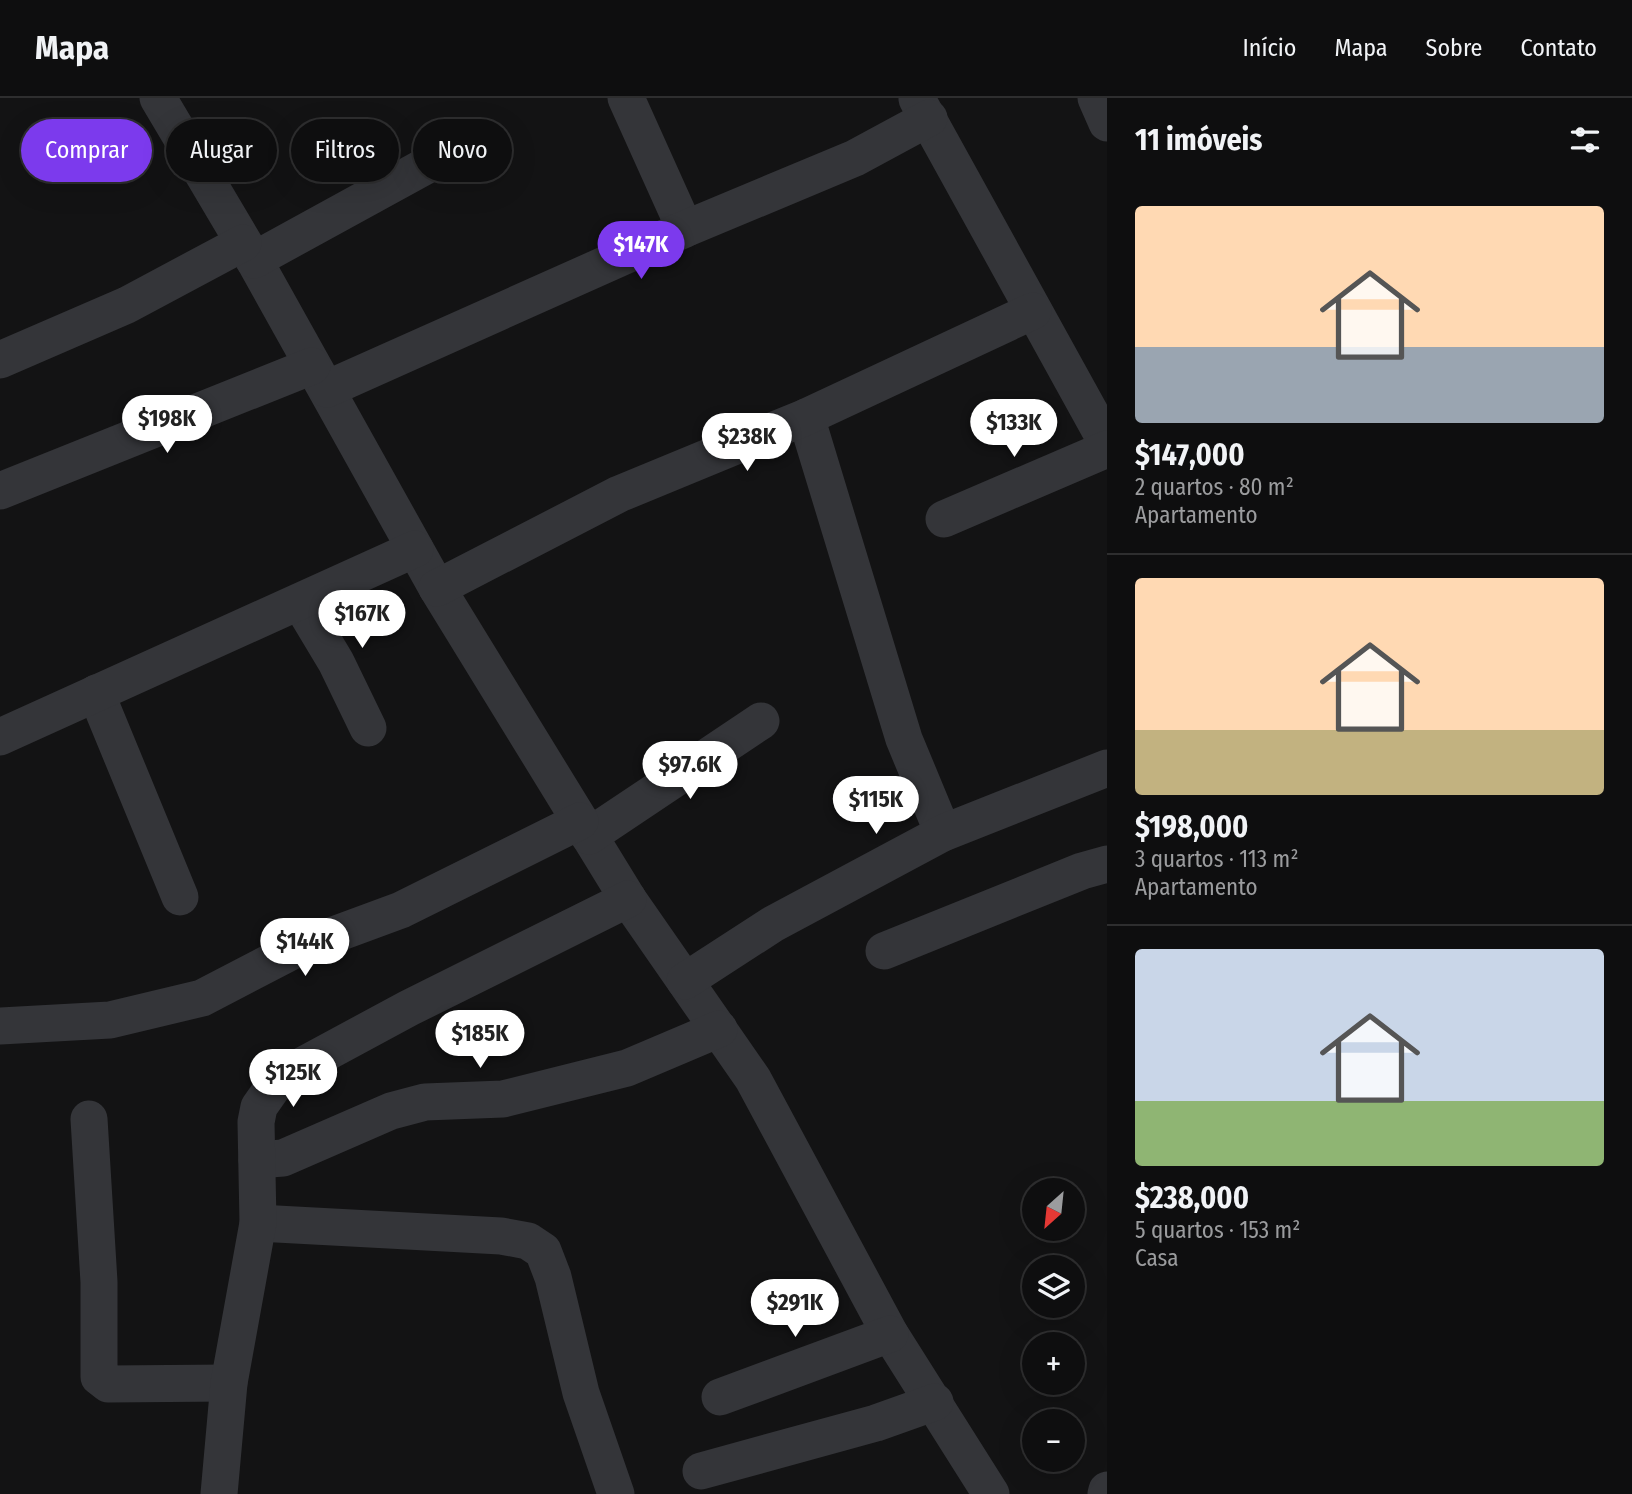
<!DOCTYPE html>
<html lang="pt">
<head>
<meta charset="utf-8">
<style>
  :root { --surface:#0e0e0f; --page:#171718; --text:#f1f3f6; --muted:#9b9c9e; --line:#2e2e2f; --accent:#7c3aed }
  body { margin:0; font-family:"Fira Sans Condensed",sans-serif; background:var(--page); color:var(--text); height:100vh; display:flex; flex-direction:column; font-size:26px; white-space:nowrap }
  * { box-sizing:border-box; margin:0 }
  p { font-size:23px; color:var(--muted) }
  .icon { flex:none; width:38px; height:38px; fill:none; stroke:currentColor; stroke-width:2; stroke-linecap:round; stroke-linejoin:round }
  .map { position:relative; flex:1; overflow:hidden }
  .sheet { display:flex; flex-direction:column; background:var(--surface); width:525px }
  .sheet>* { flex:none }
  .guide { position:absolute; left:21px; top:21px; width:665px; height:63px; display:flex; gap:14px }
  .needle { width:46px; rotate:207deg }
  .controls { position:absolute; left:1022px; top:1080px; display:grid; gap:14px }
  .controls a { display:grid; place-items:center; width:63px; height:63px; border-radius:50%; background:var(--surface); box-shadow:0 7px 28px #0002,0 0 0 2px var(--line); font-size:35px }
  .price { position:absolute; translate:-50% -60px; padding:0 16px; border-radius:24px; background:#fff; color:#222; font-size:23px; line-height:46px; filter:drop-shadow(0 2px 4px #0008) }
  .price::after { content:''; position:absolute; left:50%; top:42px; width:21px; height:16px; margin-left:-10px; background:inherit; clip-path:polygon(0 0,100% 0,50% 100%) }
  .price.selected { background:var(--accent); color:#fff }
  ul { padding:0; list-style:none }
  li { display:grid; align-content:center; gap:14px; height:371px; padding:0 28px }
  li+li { border-top:2px solid var(--line) }
  li span { display:grid; place-items:center; height:217px; border-radius:7px; color:#555 }
  li>.icon { margin-inline-start:auto }
  span .icon { width:126px; height:126px; fill:#fffc; stroke-width:1 }
  li b { font-size:30px }
  h2 { display:flex; justify-content:space-between; align-items:center; height:84px; padding:0 28px; font-size:30px }
  .tag { padding:0 24px; border-radius:32px; background:var(--surface); box-shadow:0 7px 28px #0002,0 0 0 2px var(--line); font-size:24px; line-height:63px }
  .tag.selected { background:var(--accent); color:#fff }
  header { display:flex; align-items:center; gap:42px; box-sizing:border-box; height:98px; padding:0 35px; background:var(--surface); border-bottom:2px solid var(--line) }
  header strong { font-size:33px }
  nav { display:flex; gap:38px; margin-inline-start:auto; font-size:24px }
  main { display:flex; flex:1; min-height:0 }
  .map>svg:first-child { display:block }
</style>
</head>
<body>
<header>
<strong>Mapa</strong>
<nav><a>Início</a><a>Mapa</a><a>Sobre</a><a>Contato</a></nav>
</header>
<main>
<div class="map">
<svg width="1107" height="1396" viewBox="0 0 1107 1396">
  <rect width="100%" height="100%" fill="#131314"/>
  <g fill="none" stroke-linecap="round" stroke-linejoin="round">
    <g stroke="#343539" stroke-width="37">
      <path d="M 158,0 L 254,162 L 437,490 L 628,801 L 753,981 L 890,1236 L 991,1396"/>
      <path d="M 626,0 L 685,131"/>
      <path d="M 1096,0 L 1107,25"/>
      <path d="M 917,1 L 1107,345"/>
      <path d="M 254,162 L 451,54"/>
      <path d="M 0,262 L 127,207 L 243,145"/>
      <path d="M 327,291 L 685,131 L 855,60 L 929,20"/>
      <path d="M 806,319 L 904,641 L 943,735"/>
      <path d="M 0,393 L 312,268"/>
      <path d="M 944,421 L 1107,351"/>
      <path d="M 437,490 L 619,396 L 806,319 L 1033,213"/>
      <path d="M 300,504 L 336,564 L 368,630"/>
      <path d="M 96,595 L 180,799"/>
      <path d="M 0,639 L 415,451"/>
      <path d="M 589,738 L 761,623"/>
      <path d="M 884,853 L 1082,773 L 1107,766"/>
      <path d="M 685,883 L 773,826 L 943,735 L 1107,670"/>
      <path d="M 0,928 L 110,922 L 202,900 L 298,850 L 401,812 L 580,723"/>
      <path d="M 89,1021 L 99,1184 L 99,1279 L 108,1286 L 229,1285"/>
      <path d="M 257,1062 L 283,1060 L 391,1013 L 425,1004 L 503,1001 L 627,970 L 719,931"/>
      <path d="M 258,1125 L 501,1138 L 528,1143 L 543,1153 L 553,1179 L 581,1295 L 616,1396"/>
      <path d="M 720,1299 L 890,1236"/>
      <path d="M 701,1373 L 876,1325 L 935,1304"/>
      <path d="M 219,1396 L 229,1285 L 258,1125 L 256,1024 L 259,1009 L 273,989 L 296,971 L 409,910 L 628,801"/>
      <path d="M 1106,1396 L 1107,1392"/>
    </g>
  </g>
</svg>
<div class="controls">
<a><svg class="needle" viewBox="-14 -14 28 28"><path d="M0-13l5 13h-10z" fill="#e53935"/><path d="M0 13l5-13h-10z" fill="#9b9c9e"/></svg></a>
<a><svg class="icon" aria-label="layers" viewBox="0 0 24 24"><path d="M12 4l9 5-9 5-9-5zM3 14l9 5 9-5"/></svg></a>
<a>+</a>
<a>−</a>
</div>
<b class="price selected" style="left:641px;top:183px">$147K</b>
<b class="price" style="left:167px;top:357px">$198K</b>
<b class="price" style="left:1014px;top:361px">$133K</b>
<b class="price" style="left:747px;top:375px">$238K</b>
<b class="price" style="left:362px;top:552px">$167K</b>
<b class="price" style="left:690px;top:703px">$97.6K</b>
<b class="price" style="left:876px;top:738px">$115K</b>
<b class="price" style="left:305px;top:880px">$144K</b>
<b class="price" style="left:480px;top:972px">$185K</b>
<b class="price" style="left:293px;top:1011px">$125K</b>
<b class="price" style="left:795px;top:1241px">$291K</b>
<div class="guide">
<a class="tag selected">Comprar</a>
<a class="tag">Alugar</a>
<a class="tag">Filtros</a>
<a class="tag">Novo</a>
</div>
</div>
<section class="sheet">
<h2>11 imóveis<svg class="icon" aria-label="filters" viewBox="0 0 24 24"><path d="M4 7h16M4 17h16"/><circle cx="9" cy="7" r="2"/><circle cx="15" cy="17" r="2"/></svg></h2>
<ul>
<li><span style="background:linear-gradient(#ffd9b3 65%,#9aa5b1 0)"><svg class="icon" aria-label="home" viewBox="0 0 24 24"><path d="M3 11l9-7 9 7M6 9v11h12V9"/></svg></span><div><b>$147,000</b><p>2 quartos · 80 m²</p><p>Apartamento</p></div></li>
<li><span style="background:linear-gradient(#ffd9b3 70%,#c2b280 0)"><svg class="icon" aria-label="home" viewBox="0 0 24 24"><path d="M3 11l9-7 9 7M6 9v11h12V9"/></svg></span><div><b>$198,000</b><p>3 quartos · 113 m²</p><p>Apartamento</p></div></li>
<li><span style="background:linear-gradient(#c9d6e8 70%,#8fb573 0)"><svg class="icon" aria-label="home" viewBox="0 0 24 24"><path d="M3 11l9-7 9 7M6 9v11h12V9"/></svg></span><div><b>$238,000</b><p>5 quartos · 153 m²</p><p>Casa</p></div></li>
</ul>
</section>
</main>
</body>
</html>
